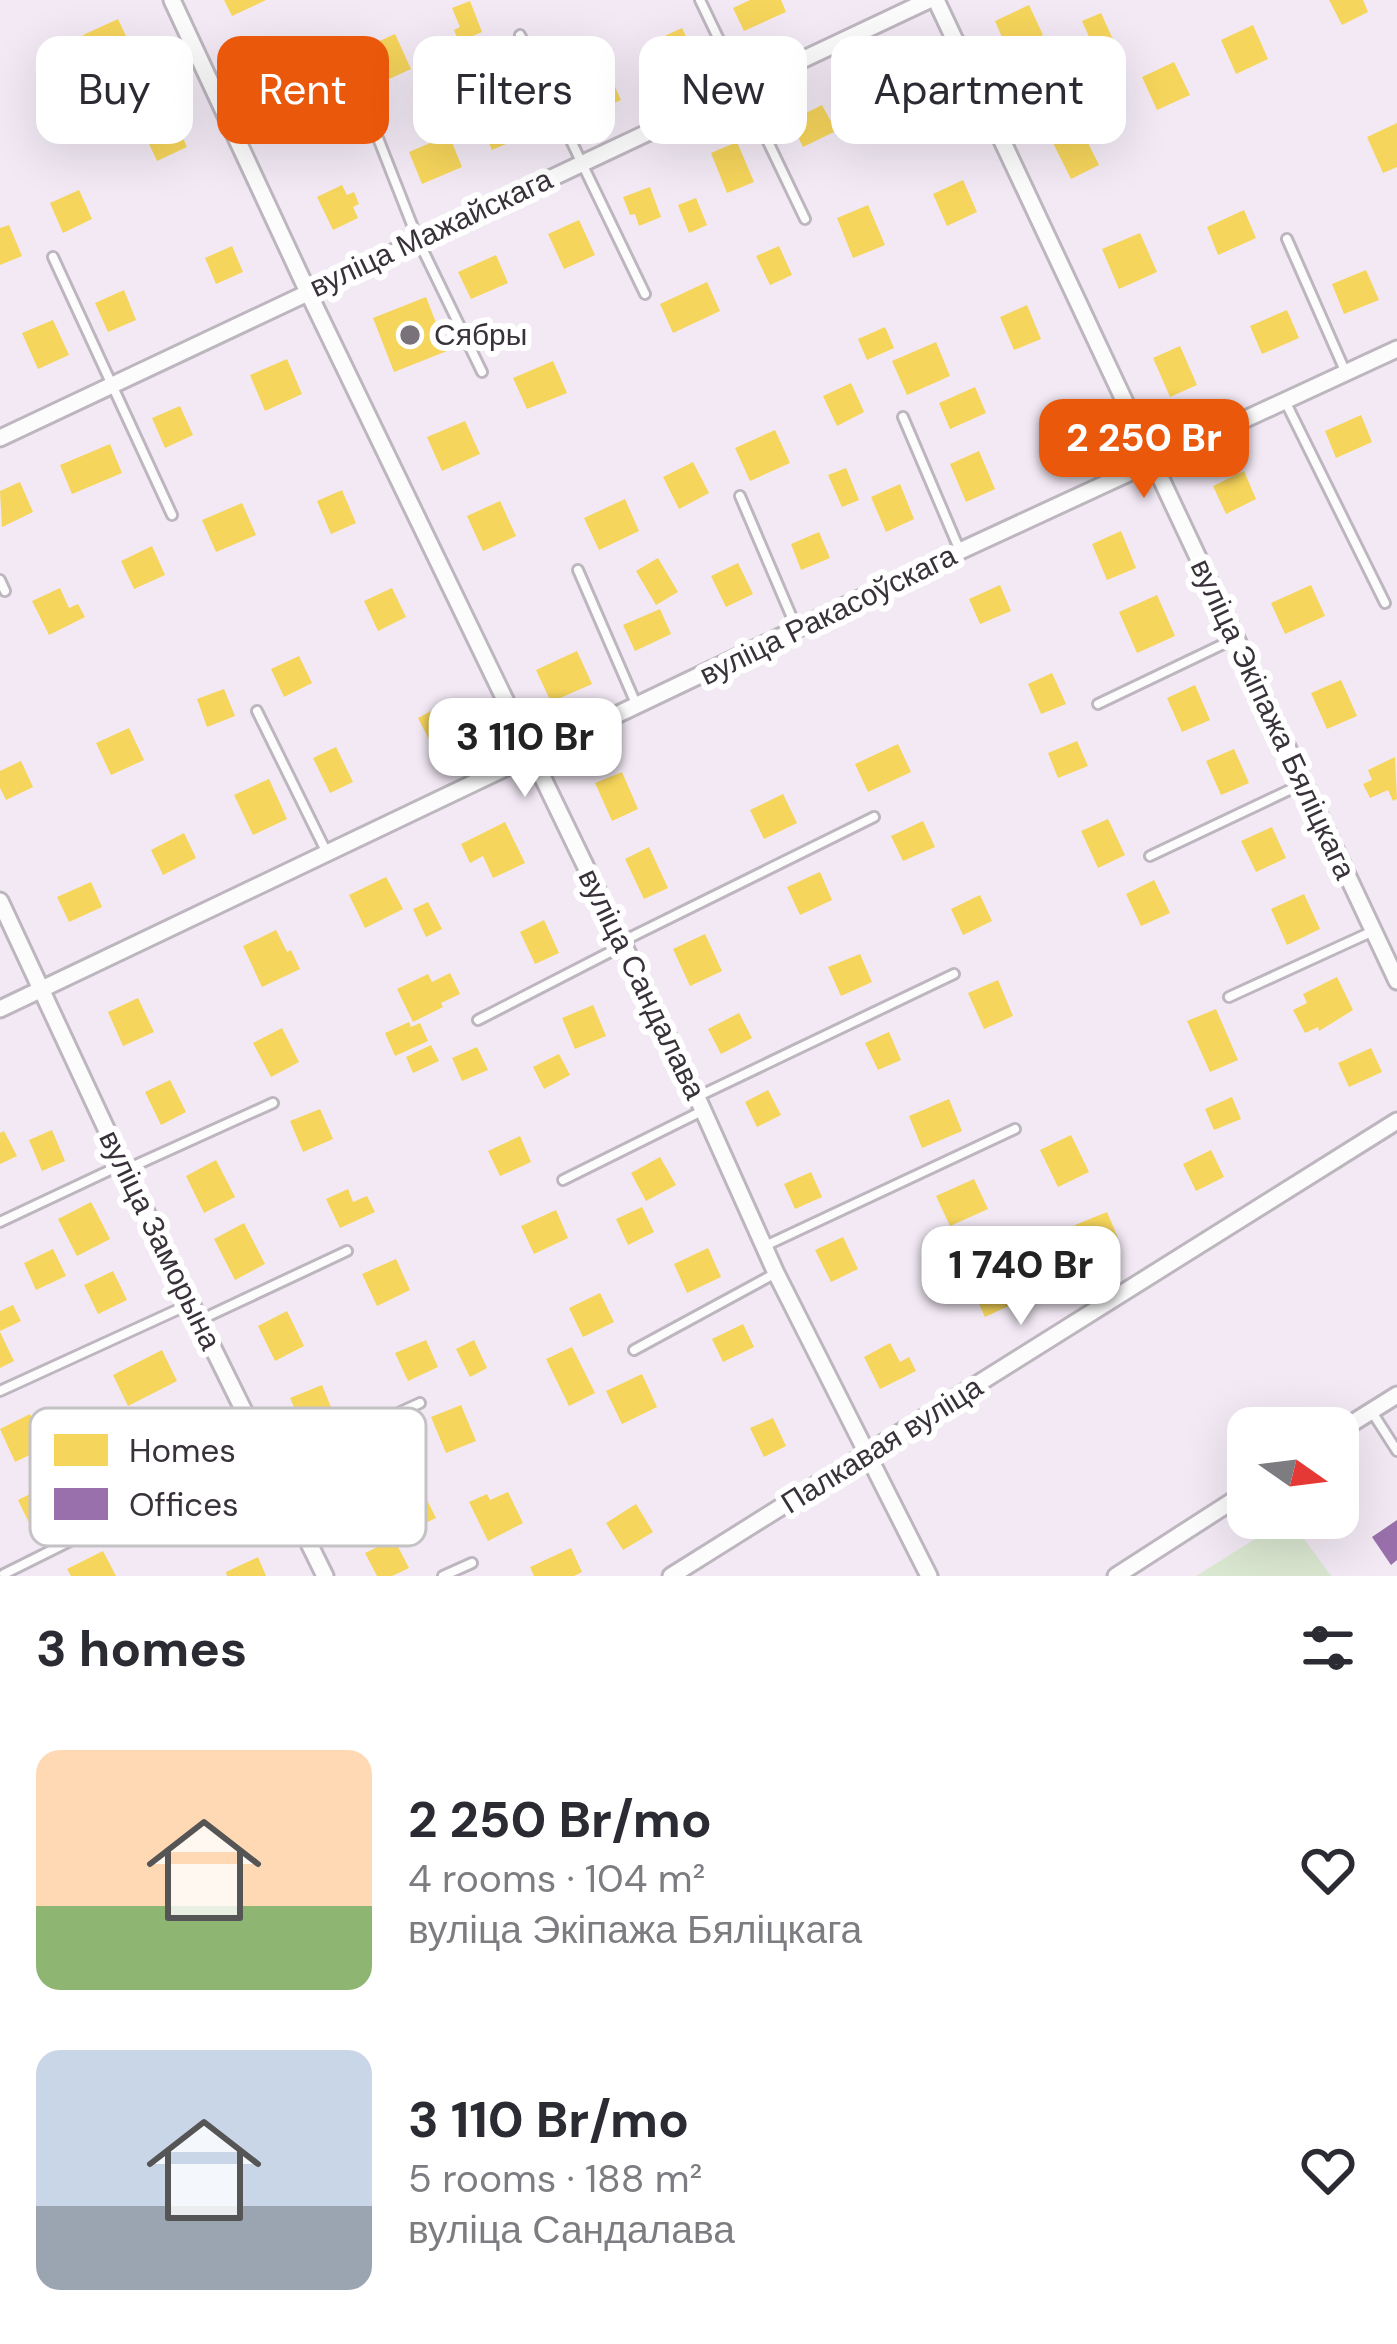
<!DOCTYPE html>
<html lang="en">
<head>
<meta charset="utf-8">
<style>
  :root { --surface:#fff; --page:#f2f2f3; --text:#2b2b33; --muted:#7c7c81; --accent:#ea580c }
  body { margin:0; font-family:"DM Sans",sans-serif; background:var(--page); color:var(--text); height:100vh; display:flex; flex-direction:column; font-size:45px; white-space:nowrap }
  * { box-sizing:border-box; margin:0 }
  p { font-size:39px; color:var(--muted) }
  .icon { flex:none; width:66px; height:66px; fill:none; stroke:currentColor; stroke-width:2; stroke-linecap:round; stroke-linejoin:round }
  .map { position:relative; height:1576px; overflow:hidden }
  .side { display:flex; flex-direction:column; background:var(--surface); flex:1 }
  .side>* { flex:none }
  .banner { position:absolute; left:36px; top:36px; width:1326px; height:108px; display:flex; gap:24px }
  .needle { width:78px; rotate:104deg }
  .buttons { position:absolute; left:1227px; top:1407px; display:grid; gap:24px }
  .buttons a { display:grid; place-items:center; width:132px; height:132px; border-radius:24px; background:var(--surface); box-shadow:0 12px 48px #0002; font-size:60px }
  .price { position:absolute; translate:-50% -102px; padding:0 27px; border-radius:24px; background:#fff; color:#222; font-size:39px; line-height:78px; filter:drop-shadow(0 3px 6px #0008) }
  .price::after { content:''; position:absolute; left:50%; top:72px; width:36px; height:27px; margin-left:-18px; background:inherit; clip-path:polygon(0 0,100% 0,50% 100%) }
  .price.on { background:var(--accent); color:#fff }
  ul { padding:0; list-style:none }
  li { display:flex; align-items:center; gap:36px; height:300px; padding:0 36px }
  li span { display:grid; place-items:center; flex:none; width:336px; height:240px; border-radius:24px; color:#555 }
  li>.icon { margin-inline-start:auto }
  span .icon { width:144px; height:144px; fill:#fffc; stroke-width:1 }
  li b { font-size:51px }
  h2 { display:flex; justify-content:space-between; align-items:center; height:144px; padding:0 36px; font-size:51px }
  .tag { padding:0 42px; border-radius:24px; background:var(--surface); box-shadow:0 12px 48px #0002; font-size:42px; line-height:108px }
  .tag.on { background:var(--accent); color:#fff }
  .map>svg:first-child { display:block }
</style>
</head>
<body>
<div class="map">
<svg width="1397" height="1576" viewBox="0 0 1397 1576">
  <rect width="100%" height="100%" fill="#f2e9f4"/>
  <path fill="#dbe8d1" d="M 1289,1518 L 1331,1576 L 1196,1576 Z"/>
  <g fill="#f6d55c">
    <path d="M 224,0 L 266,0 L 232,16 Z"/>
    <path d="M 750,0 L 781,0 L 786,12 L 744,31 L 733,8 Z"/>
    <path d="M 1329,0 L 1363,0 L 1368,12 L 1342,25 Z"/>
    <path d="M 470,1 L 482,32 L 459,42 L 454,30 L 460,27 L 452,8 Z"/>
    <path d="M 1029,5 L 1043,35 L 1008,51 L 995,21 Z"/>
    <path d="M 1101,13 L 1115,44 L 1096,52 L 1082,21 Z"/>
    <path d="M 118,19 L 132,49 L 97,65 L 83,35 Z"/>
    <path d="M 1253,25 L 1268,59 L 1236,74 L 1221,40 Z"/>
    <path d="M 682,28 L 697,60 L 659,77 L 645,45 Z"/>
    <path d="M 395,34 L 411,69 L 376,85 L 360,50 Z"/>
    <path d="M 1174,62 L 1190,95 L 1157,110 L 1142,77 Z"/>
    <path d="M 607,69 L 621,100 L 603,108 L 600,101 L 586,108 L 581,97 L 587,95 L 580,80 Z"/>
    <path d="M 907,70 L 918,99 L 896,108 L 885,78 Z"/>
    <path d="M 514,105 L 527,135 L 492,150 L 479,120 Z"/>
    <path d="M 822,105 L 836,131 L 803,147 L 790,121 Z"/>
    <path d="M 173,115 L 187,147 L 157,161 L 142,129 Z"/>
    <path d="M 1397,123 L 1397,167 L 1383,173 L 1367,137 Z"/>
    <path d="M 1080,127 L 1099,165 L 1071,179 L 1052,141 Z"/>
    <path d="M 449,135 L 462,167 L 422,184 L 409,152 Z"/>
    <path d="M 737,142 L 754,182 L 727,193 L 711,153 Z"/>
    <path d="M 963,180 L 977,212 L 947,226 L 933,194 Z"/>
    <path d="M 342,185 L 347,195 L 354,192 L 359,204 L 353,207 L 358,218 L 333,230 L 317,197 Z"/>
    <path d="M 650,187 L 661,217 L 639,226 L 635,214 L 630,215 L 623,197 Z"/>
    <path d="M 79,190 L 92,219 L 63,233 L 50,203 Z"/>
    <path d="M 696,198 L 707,225 L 689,233 L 678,205 Z"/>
    <path d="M 868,205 L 885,245 L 853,258 L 837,218 Z"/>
    <path d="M 1244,210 L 1256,238 L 1218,255 L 1207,227 Z"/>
    <path d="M 579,220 L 595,255 L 564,269 L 548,234 Z"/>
    <path d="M 9,225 L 22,256 L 0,265 L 0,228 Z"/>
    <path d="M 1140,233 L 1157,272 L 1119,289 L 1102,249 Z"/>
    <path d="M 232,246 L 243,272 L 216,284 L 205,258 Z"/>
    <path d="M 779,246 L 792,275 L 770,285 L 756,256 Z"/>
    <path d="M 496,255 L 508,283 L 471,299 L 458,272 Z"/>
    <path d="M 1366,270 L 1379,300 L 1344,314 L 1332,284 Z"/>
    <path d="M 707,282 L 720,311 L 673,333 L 660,304 Z"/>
    <path d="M 124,290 L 136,320 L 108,332 L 95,303 Z"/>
    <path d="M 426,297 L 447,351 L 394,372 L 373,318 Z"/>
    <path d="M 1027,305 L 1041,339 L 1014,350 L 1000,317 Z"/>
    <path d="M 1287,310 L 1299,338 L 1262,354 L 1250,326 Z"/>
    <path d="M 53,320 L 69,355 L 38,369 L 22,333 Z"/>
    <path d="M 885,327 L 894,348 L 867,360 L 858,339 Z"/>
    <path d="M 936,342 L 950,376 L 907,395 L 892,361 Z"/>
    <path d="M 1180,346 L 1197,385 L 1170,397 L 1153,358 Z"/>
    <path d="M 287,359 L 302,394 L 265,411 L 250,375 Z"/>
    <path d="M 553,361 L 567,393 L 527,409 L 513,378 Z"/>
    <path d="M 851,383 L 864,412 L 837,426 L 823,396 Z"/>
    <path d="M 975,387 L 986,413 L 950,429 L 939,403 Z"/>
    <path d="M 180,406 L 193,435 L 165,448 L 152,418 Z"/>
    <path d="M 1066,410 L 1082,445 L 1063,454 L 1047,419 Z"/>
    <path d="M 1361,415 L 1372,442 L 1336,458 L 1325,431 Z"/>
    <path d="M 465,421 L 480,454 L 442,471 L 427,437 Z"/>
    <path d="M 775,430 L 790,463 L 750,481 L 735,448 Z"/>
    <path d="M 110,444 L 122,473 L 72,494 L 60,465 Z"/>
    <path d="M 979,451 L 995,489 L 966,502 L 950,464 Z"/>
    <path d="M 693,462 L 709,493 L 679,509 L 663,477 Z"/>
    <path d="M 846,468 L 859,500 L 842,507 L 828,475 Z"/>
    <path d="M 1244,471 L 1256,499 L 1226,514 L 1213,486 Z"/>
    <path d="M 20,482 L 33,512 L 2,527 L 0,491 Z"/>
    <path d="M 900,484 L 914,519 L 886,532 L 871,497 Z"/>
    <path d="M 342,490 L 356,523 L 331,534 L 317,501 Z"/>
    <path d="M 625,499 L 639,531 L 599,550 L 584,518 Z"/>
    <path d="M 500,501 L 516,536 L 483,551 L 467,516 Z"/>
    <path d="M 242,503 L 256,535 L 216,552 L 202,520 Z"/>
    <path d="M 1121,531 L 1136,568 L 1107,580 L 1092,544 Z"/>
    <path d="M 819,532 L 830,558 L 801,570 L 791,544 Z"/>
    <path d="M 152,546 L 165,575 L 134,589 L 121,561 Z"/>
    <path d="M 658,558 L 678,592 L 656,605 L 636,571 Z"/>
    <path d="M 738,563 L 753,594 L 726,607 L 711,576 Z"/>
    <path d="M 1000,585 L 1011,611 L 980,624 L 969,599 Z"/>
    <path d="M 1311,585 L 1325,616 L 1285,634 L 1271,603 Z"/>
    <path d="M 60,588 L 69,608 L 78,604 L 85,617 L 49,635 L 32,601 Z"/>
    <path d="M 392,588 L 406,617 L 378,631 L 364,601 Z"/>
    <path d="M 1157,595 L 1175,636 L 1137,653 L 1119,612 Z"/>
    <path d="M 660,609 L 671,634 L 635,651 L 623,625 Z"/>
    <path d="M 577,651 L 592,684 L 551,702 L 536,670 Z"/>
    <path d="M 299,656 L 312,683 L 284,697 L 271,669 Z"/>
    <path d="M 1052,673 L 1066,704 L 1041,714 L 1028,684 Z"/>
    <path d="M 1341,680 L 1357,716 L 1327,729 L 1311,693 Z"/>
    <path d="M 1195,685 L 1210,720 L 1182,732 L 1167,698 Z"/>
    <path d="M 224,689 L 235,716 L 207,727 L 197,699 Z"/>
    <path d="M 448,702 L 463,731 L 433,747 L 418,718 Z"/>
    <path d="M 129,728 L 144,760 L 111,775 L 96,743 Z"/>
    <path d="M 1077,741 L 1088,766 L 1058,778 L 1048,753 Z"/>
    <path d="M 898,744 L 911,772 L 868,792 L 855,764 Z"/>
    <path d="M 336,747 L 353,782 L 330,793 L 313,758 Z"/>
    <path d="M 1234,749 L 1249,783 L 1221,795 L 1206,761 Z"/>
    <path d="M 1395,757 L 1397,799 L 1393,801 L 1388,790 L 1370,798 L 1363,784 L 1372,780 L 1368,770 Z"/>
    <path d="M 21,761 L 33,787 L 6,800 L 0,788 L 0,771 Z"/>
    <path d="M 622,772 L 638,809 L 612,821 L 595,783 Z"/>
    <path d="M 269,779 L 287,819 L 253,835 L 234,795 Z"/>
    <path d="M 783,794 L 797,823 L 764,839 L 750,810 Z"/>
    <path d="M 1108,819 L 1125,855 L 1098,868 L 1081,831 Z"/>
    <path d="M 923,821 L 935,847 L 903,861 L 891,836 Z"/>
    <path d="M 505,822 L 525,863 L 493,878 L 483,856 L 470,863 L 461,844 Z"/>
    <path d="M 1272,827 L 1286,858 L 1256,872 L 1241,841 Z"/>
    <path d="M 184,833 L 196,858 L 163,875 L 151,850 Z"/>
    <path d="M 649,847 L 668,888 L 644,899 L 625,859 Z"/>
    <path d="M 820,872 L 832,900 L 800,915 L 787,887 Z"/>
    <path d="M 386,877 L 403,909 L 365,928 L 349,895 Z"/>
    <path d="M 1154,880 L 1170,913 L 1141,926 L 1126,894 Z"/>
    <path d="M 91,882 L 102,907 L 69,922 L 57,897 Z"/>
    <path d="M 1304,894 L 1320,929 L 1287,945 L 1271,909 Z"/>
    <path d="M 980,895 L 992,921 L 963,935 L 951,909 Z"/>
    <path d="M 428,902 L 442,929 L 426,937 L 413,909 Z"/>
    <path d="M 544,920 L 559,953 L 535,964 L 520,932 Z"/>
    <path d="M 276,930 L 287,952 L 291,950 L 300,969 L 262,987 L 243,946 Z"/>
    <path d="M 705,934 L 722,971 L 690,986 L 673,949 Z"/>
    <path d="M 860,954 L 872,982 L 841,996 L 828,967 Z"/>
    <path d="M 450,973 L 460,994 L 441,1003 L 443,1007 L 413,1022 L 397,989 L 428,974 L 432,982 Z"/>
    <path d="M 1337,977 L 1353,1010 L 1319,1031 L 1318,1027 L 1305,1033 L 1293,1010 L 1307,1003 L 1303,994 Z"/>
    <path d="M 998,980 L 1013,1016 L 984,1029 L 968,993 Z"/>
    <path d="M 138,998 L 154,1032 L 123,1046 L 108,1012 Z"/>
    <path d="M 593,1005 L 606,1036 L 575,1049 L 562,1018 Z"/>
    <path d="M 1216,1009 L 1238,1060 L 1210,1072 L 1187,1021 Z"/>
    <path d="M 739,1013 L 752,1038 L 721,1054 L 708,1029 Z"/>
    <path d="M 409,1022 L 411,1027 L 420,1023 L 428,1041 L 395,1056 L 385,1033 Z"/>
    <path d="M 282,1028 L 299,1062 L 271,1077 L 253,1043 Z"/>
    <path d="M 889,1032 L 901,1060 L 878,1070 L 865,1043 Z"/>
    <path d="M 431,1045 L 439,1061 L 413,1073 L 406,1057 Z"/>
    <path d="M 477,1047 L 488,1070 L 462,1081 L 452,1058 Z"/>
    <path d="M 1371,1048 L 1382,1072 L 1349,1087 L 1338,1063 Z"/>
    <path d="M 559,1054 L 570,1075 L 544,1089 L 533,1067 Z"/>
    <path d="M 170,1080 L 186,1112 L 161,1125 L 145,1092 Z"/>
    <path d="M 768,1090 L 781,1115 L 757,1127 L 745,1102 Z"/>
    <path d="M 1232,1097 L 1241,1119 L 1214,1130 L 1205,1109 Z"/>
    <path d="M 949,1099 L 962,1131 L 922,1148 L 909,1116 Z"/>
    <path d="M 320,1109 L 333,1139 L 303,1152 L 290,1121 Z"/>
    <path d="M 52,1130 L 65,1161 L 42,1171 L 29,1140 Z"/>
    <path d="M 4,1131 L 17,1156 L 0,1164 L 0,1133 Z"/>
    <path d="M 1071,1135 L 1089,1172 L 1058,1187 L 1040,1150 Z"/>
    <path d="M 520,1136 L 531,1162 L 500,1176 L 488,1151 Z"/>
    <path d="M 1211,1150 L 1224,1177 L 1196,1191 L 1183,1164 Z"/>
    <path d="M 660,1157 L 676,1185 L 646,1201 L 631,1173 Z"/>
    <path d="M 216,1160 L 235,1197 L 204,1213 L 186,1176 Z"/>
    <path d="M 811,1172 L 822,1197 L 795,1209 L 784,1184 Z"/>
    <path d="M 974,1179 L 988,1209 L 950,1226 L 936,1196 Z"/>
    <path d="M 348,1189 L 353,1202 L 367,1196 L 375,1212 L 340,1228 L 326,1199 Z"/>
    <path d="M 91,1202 L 110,1239 L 77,1256 L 58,1219 Z"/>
    <path d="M 642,1207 L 654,1232 L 628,1245 L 616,1219 Z"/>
    <path d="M 556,1210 L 568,1238 L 534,1254 L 521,1226 Z"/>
    <path d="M 1107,1212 L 1118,1238 L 1086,1251 L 1075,1225 Z"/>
    <path d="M 244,1223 L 265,1264 L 235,1280 L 214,1239 Z"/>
    <path d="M 843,1237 L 858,1269 L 831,1282 L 815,1250 Z"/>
    <path d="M 708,1248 L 721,1277 L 687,1293 L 674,1264 Z"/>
    <path d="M 53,1249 L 66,1276 L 36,1290 L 24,1263 Z"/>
    <path d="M 396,1259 L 410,1290 L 377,1306 L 362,1274 Z"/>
    <path d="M 113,1271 L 127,1300 L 98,1314 L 84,1285 Z"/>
    <path d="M 1008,1274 L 1021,1300 L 985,1317 L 973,1291 Z"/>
    <path d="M 600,1293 L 614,1322 L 583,1337 L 569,1308 Z"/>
    <path d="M 13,1305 L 21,1321 L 0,1331 L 0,1311 Z"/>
    <path d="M 287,1311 L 304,1346 L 275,1361 L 258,1326 Z"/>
    <path d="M 743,1324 L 754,1347 L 723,1362 L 712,1339 Z"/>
    <path d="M 0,1332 L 14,1361 L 0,1368 Z"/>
    <path d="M 426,1340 L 438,1367 L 408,1381 L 395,1353 Z"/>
    <path d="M 474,1340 L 487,1368 L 470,1377 L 456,1349 Z"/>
    <path d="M 890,1343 L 900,1362 L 909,1357 L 916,1371 L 880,1389 L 864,1357 Z"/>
    <path d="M 572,1347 L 595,1393 L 569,1406 L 546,1359 Z"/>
    <path d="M 162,1350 L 177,1381 L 128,1406 L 113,1375 Z"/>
    <path d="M 642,1374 L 657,1407 L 622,1424 L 606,1391 Z"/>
    <path d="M 322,1385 L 335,1417 L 304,1430 L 290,1398 Z"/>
    <path d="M 461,1405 L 476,1441 L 446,1453 L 431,1417 Z"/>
    <path d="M 30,1414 L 46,1447 L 15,1462 L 0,1429 Z"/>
    <path d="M 773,1418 L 786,1446 L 764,1457 L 750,1428 Z"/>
    <path d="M 58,1480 L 62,1488 L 70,1484 L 79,1501 L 70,1505 L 72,1509 L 32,1529 L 18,1500 Z"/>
    <path d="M 508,1492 L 523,1523 L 488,1541 L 469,1502 L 487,1494 L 490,1500 Z"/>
    <path d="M 425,1496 L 436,1518 L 406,1532 L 396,1510 Z"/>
    <path d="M 636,1504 L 653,1532 L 623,1550 L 606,1523 Z"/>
    <path d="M 394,1539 L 409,1568 L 392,1576 L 377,1576 L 365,1553 Z"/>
    <path d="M 571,1548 L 582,1572 L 574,1576 L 534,1576 L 530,1567 Z"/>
    <path d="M 103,1551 L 116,1576 L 71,1576 L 67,1569 Z"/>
    <path d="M 258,1557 L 266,1576 L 227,1576 L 226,1572 Z"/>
  </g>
  <path fill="#9970ab" d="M 1397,1520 L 1397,1560 L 1391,1565 L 1372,1537 Z"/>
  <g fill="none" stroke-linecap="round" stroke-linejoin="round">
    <g stroke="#bdb6bf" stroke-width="14">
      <g id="service">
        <path d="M 700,0 L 805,219"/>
        <path d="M 520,35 L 645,294"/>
        <path d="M 363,100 L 418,240 L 482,372"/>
        <path d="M 1287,239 L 1346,373"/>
        <path d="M 53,257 L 172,515"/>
        <path d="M 1286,403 L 1385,603"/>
        <path d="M 903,417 L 960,551"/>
        <path d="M 740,496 L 796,627"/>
        <path d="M 578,570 L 637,706"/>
        <path d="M 0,580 L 5,591"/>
        <path d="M 1098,704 L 1234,639"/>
        <path d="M 257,711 L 327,853"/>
        <path d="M 1150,856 L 1302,784"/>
        <path d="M 623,941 L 874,817"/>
        <path d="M 1229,997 L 1371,932"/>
        <path d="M 478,1020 L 622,946"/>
        <path d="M 699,1096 L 954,974"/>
        <path d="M 127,1169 L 273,1103"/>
        <path d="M 563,1180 L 702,1111"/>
        <path d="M 0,1222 L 121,1165"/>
        <path d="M 765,1246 L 1015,1129"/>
        <path d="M 200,1320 L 347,1251"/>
        <path d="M 634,1350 L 774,1274"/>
        <path d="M 0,1391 L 190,1304"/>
        <path d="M 1372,1412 L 1397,1451"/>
        <path d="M 275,1470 L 420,1403"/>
        <path d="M 4,1574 L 259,1447"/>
        <path d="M 443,1576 L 472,1563"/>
      </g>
    </g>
    <g stroke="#bdb6bf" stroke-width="21">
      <g id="minor">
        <path d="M 172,0 L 308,292 L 697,1097 L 776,1273 L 929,1576"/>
        <path d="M 936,0 L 1397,981"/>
        <path d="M 0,438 L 929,0"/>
        <path d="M 0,901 L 123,1165 L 325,1576"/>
        <path d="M 0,1009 L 960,551 L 1397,349"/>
        <path d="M 1338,1432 L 1397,1395"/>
        <path d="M 671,1576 L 1397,1121"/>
        <path d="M 1116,1576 L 1248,1491"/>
      </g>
    </g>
    <use href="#service" stroke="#fdfcfd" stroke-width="8"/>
    <use href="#minor" stroke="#fdfcfd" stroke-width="15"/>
  </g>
  <circle fill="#7a727b" stroke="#fff" stroke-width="4.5" cx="410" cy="335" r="12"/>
  <g text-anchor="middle" stroke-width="12" stroke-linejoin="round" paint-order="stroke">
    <g font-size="30" fill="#39323a" stroke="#fff">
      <text transform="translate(431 233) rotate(-25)" y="10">вуліца Мажайскага</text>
      <text transform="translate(828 615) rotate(-26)" y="10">вуліца Ракасоўскага</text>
      <text transform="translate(1273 719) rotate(65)" y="10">вуліца Экіпажа Бяліцкага</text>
      <text transform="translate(642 984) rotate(64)" y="10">вуліца Сандалава</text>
      <text transform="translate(160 1240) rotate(64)" y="10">вуліца Заморына</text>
      <text transform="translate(882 1445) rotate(-32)" y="10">Палкавая вуліца</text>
    </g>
    <g font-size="30" fill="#39323a" stroke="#fff" text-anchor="start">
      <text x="434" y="345">Сябры</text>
    </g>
  </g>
  <rect x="30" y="1408" width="396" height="138" rx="18" fill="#fff" stroke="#c4c2c4" stroke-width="3"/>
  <rect x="54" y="1434" width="54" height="32" fill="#f6d55c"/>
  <rect x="54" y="1488" width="54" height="32" fill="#9970ab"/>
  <g font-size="33" fill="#39323a">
    <text x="129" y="1462">Homes</text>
    <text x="129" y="1516">Offices</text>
  </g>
</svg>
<div class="buttons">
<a><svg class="needle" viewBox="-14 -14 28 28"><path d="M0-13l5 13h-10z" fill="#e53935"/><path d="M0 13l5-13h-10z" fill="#7c7c81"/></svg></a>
</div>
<b class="price on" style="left:1144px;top:501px">2 250 Br</b>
<b class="price" style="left:525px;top:800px">3 110 Br</b>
<b class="price" style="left:1021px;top:1328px">1 740 Br</b>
<div class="banner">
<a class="tag">Buy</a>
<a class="tag on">Rent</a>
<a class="tag">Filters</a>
<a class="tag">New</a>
<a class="tag">Apartment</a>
</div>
</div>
<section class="side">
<h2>3 homes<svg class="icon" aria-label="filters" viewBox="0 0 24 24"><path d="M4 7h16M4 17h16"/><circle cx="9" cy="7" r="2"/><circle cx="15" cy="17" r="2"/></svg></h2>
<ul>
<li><span style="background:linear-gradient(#ffd9b3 65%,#8fb573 0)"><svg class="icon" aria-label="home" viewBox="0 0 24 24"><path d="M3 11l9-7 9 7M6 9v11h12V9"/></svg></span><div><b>2 250 Br/mo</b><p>4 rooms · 104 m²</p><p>вуліца Экіпажа Бяліцкага</p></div><svg class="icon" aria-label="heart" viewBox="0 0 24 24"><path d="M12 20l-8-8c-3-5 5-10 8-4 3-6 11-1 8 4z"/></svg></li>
<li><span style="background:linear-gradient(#c9d6e8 65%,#9aa5b1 0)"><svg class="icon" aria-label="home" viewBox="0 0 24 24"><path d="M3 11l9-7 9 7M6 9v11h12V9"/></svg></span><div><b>3 110 Br/mo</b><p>5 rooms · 188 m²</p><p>вуліца Сандалава</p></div><svg class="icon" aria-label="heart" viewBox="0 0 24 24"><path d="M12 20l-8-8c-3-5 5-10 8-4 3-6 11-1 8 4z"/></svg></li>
</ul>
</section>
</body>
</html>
